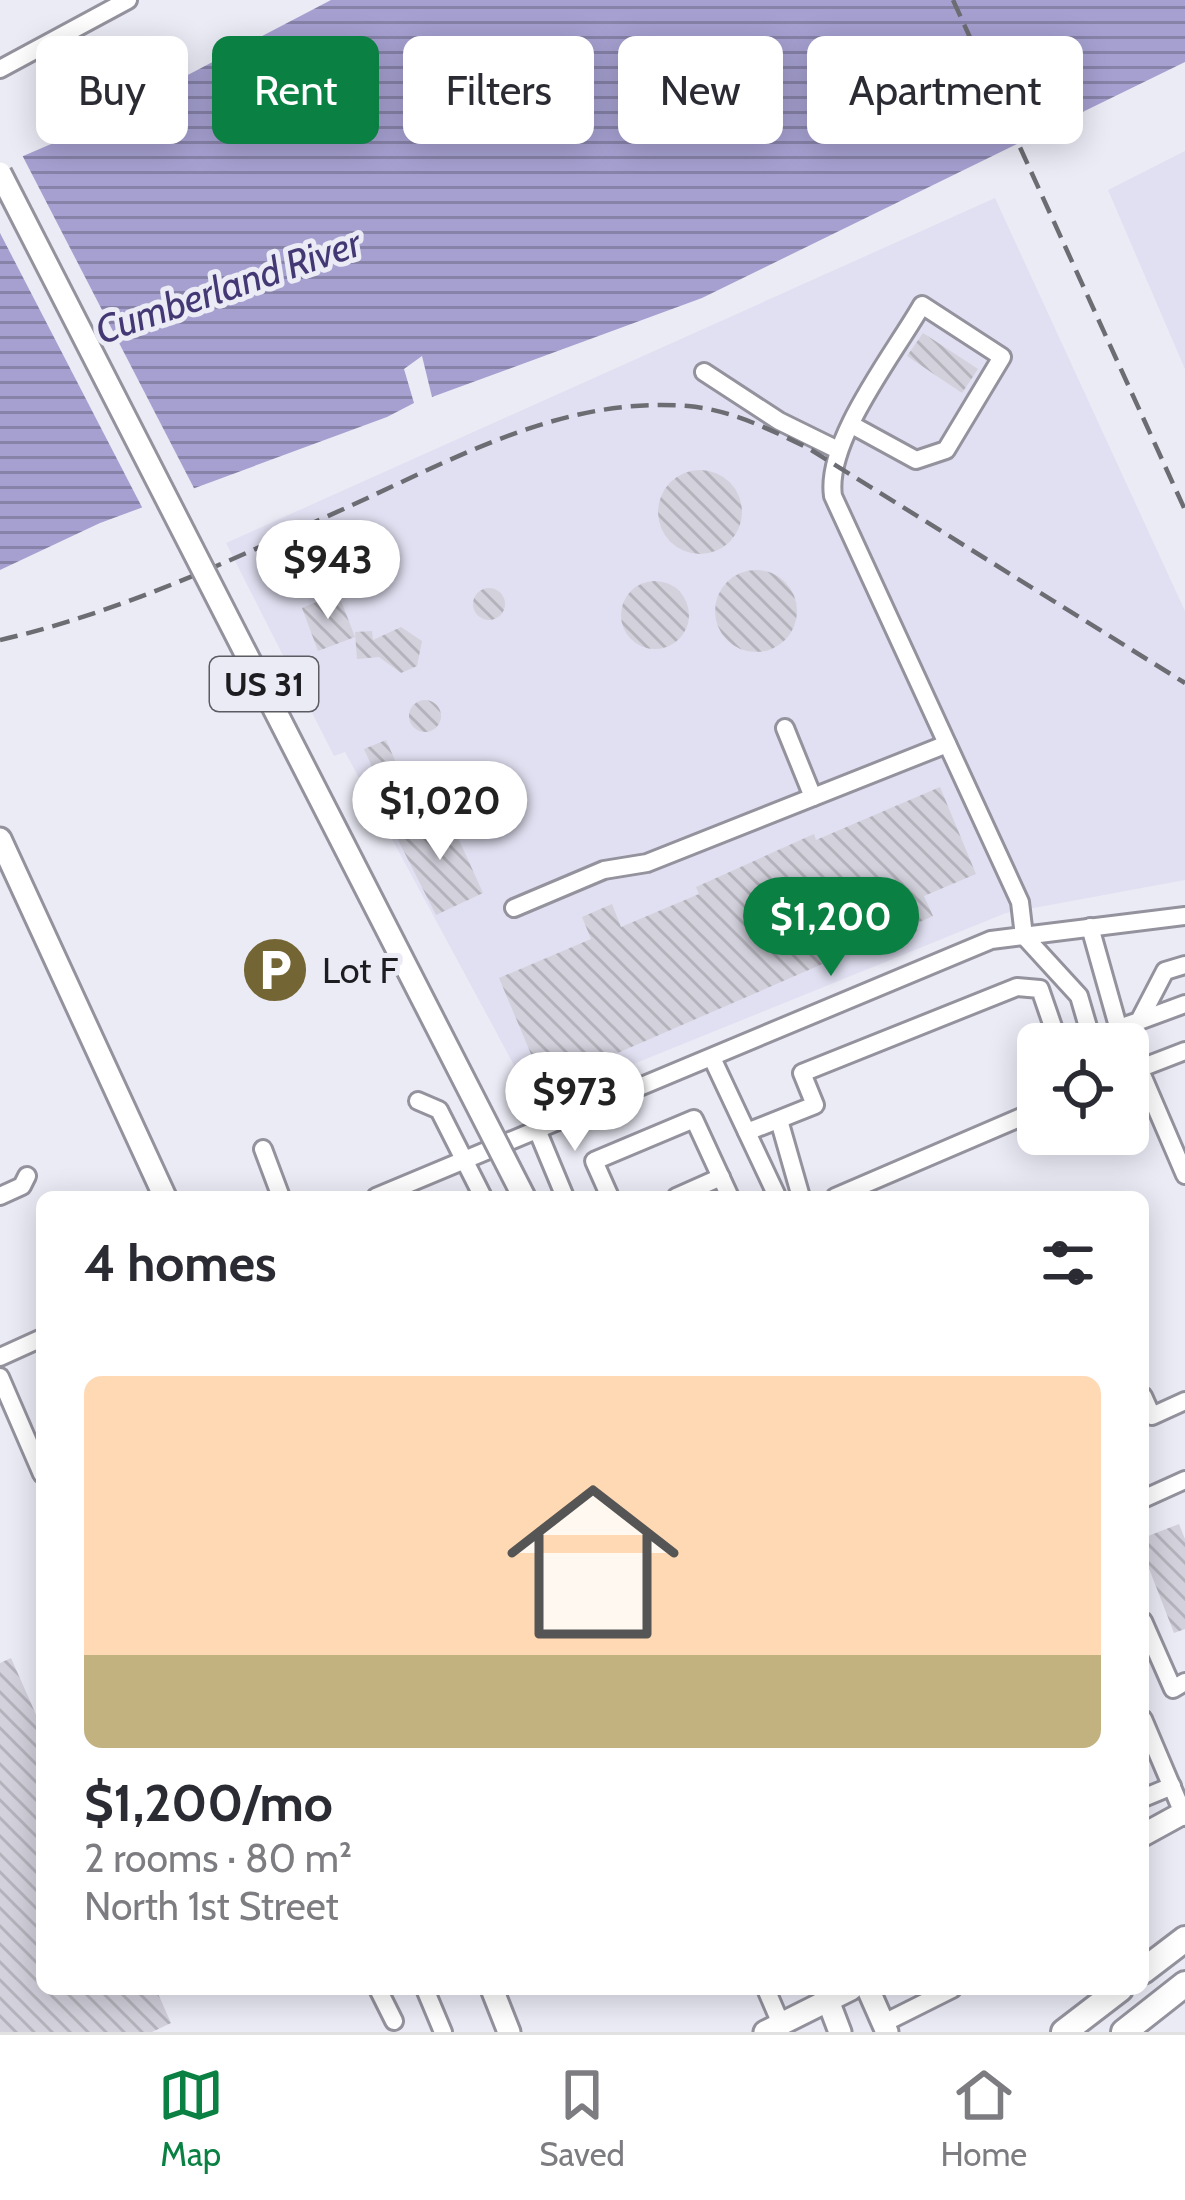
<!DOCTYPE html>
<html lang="en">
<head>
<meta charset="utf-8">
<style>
  :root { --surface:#fff; --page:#f7f7f7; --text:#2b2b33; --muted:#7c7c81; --line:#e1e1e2; --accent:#0b8043 }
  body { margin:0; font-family:Cabin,sans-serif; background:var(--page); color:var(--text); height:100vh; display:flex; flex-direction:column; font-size:45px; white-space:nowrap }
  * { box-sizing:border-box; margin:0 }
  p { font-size:39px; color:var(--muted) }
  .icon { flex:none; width:66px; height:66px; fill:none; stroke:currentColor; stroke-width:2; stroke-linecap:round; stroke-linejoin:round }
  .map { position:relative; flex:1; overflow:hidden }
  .sheet { position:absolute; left:36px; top:1191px; width:1113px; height:804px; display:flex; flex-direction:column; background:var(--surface); border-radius:18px; box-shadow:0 6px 30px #0003 }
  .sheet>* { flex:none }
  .banner { position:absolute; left:36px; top:36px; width:1113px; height:108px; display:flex; gap:24px }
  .controls { position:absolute; left:1017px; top:1023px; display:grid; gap:24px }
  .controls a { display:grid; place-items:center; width:132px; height:132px; border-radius:18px; background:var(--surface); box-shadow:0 6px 30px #0003; font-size:60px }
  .price { position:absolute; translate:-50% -102px; padding:0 27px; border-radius:42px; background:#fff; color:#222; font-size:39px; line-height:78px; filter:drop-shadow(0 3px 6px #0008) }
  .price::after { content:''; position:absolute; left:50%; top:72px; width:36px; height:27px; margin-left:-18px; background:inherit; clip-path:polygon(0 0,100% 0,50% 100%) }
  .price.selected { background:var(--accent); color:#fff }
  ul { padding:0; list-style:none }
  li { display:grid; align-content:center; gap:24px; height:636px; padding:0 48px }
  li+li { border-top:3px solid var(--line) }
  li span { display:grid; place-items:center; height:372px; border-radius:18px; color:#555 }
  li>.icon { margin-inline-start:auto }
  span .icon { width:216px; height:216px; fill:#fffc; stroke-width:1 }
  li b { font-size:51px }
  h2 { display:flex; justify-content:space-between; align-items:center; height:144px; padding:0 48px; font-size:51px }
  .chip { padding:0 42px; border-radius:18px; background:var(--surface); box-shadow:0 6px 30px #0003; font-size:42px; line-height:108px }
  .chip.selected { background:var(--accent); color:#fff }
  .dock { display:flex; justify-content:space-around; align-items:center; height:168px; border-top:3px solid var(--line); background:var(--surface); font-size:33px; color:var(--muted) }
  .dock a { display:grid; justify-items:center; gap:6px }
  .dock .selected { color:var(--accent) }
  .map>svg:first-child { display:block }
</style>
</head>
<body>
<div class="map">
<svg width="1185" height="2032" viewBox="0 0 1185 2032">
  <defs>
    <pattern id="water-rules" width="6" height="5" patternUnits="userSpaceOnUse" patternTransform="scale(3)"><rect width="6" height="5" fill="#a5a0d0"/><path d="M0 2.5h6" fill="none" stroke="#8682a8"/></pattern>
    <pattern id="building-back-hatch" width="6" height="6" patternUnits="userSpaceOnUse" patternTransform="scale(3)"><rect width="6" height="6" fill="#d2d1dc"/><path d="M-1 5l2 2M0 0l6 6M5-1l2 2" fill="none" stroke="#b4b3bc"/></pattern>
  </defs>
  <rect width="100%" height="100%" fill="#ebebf6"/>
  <g fill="#e1e0f2">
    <path d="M 1185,151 L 1185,369 L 1108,190 Z"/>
    <path d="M 995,198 L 1185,611 L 1185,880 L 1006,913 L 535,1104 L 345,752 L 334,756 L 226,543 Z"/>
  </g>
  <path fill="url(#water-rules)" d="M 331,0 L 1185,0 L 1185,62 L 702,298 L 432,397 L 422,356 L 404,369 L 414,403 L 387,417 L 100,523 L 0,570 L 0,166 L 79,132 Z"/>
  <path fill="#ebebf6" d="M 20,151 L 197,494 L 145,513 L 0,233 L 0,160 Z"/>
  <g fill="url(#building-back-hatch)">
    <path d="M 923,333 L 978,369 L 962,393 L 907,356 Z"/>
    <circle cx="700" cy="512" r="42"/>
    <circle cx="756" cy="611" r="41"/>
    <circle cx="655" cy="615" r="34"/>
    <circle cx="489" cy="604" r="16"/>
    <path d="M 338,593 L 355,637 L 318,651 L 302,608 Z"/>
    <path d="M 401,627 L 422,641 L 417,666 L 401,673 L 379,657 L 357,659 L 355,632 L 372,631 L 373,640 Z"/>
    <circle cx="425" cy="716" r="16"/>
    <path d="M 386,740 L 398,767 L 412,761 L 424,790 L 389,805 L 372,783 L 378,780 L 364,749 Z"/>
    <path d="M 940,787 L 976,874 L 924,896 L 933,916 L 915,924 L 918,931 L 899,939 L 896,932 L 544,1085 L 499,978 L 591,939 L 582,917 L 612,904 L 621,927 L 699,894 L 696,887 L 796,842 L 814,834 L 816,840 Z"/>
    <path d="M 446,811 L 483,893 L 436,915 L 395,834 Z"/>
    <path d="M 1179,1524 L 1185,1539 L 1185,1629 L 1174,1633 L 1143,1553 L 1143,1538 Z"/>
    <path d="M 11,1658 L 42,1728 L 42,1989 L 156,1989 L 171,2023 L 152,2032 L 0,2032 L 0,1663 Z"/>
  </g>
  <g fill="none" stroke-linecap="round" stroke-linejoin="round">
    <g stroke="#93929d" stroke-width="22">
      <g id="minor">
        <path d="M 0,69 L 128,0"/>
        <path d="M 704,372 L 779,421 L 838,450"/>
        <path d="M 852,425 L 916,460 L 946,450 L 1002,357 L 922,305 C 894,354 825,441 833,496 L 1020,902 L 1024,936 L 1079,996 L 1093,1044"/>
        <path d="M 785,728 L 813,797"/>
        <path d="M 514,908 L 604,870 L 647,863 L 947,744"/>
        <path d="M 1090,927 L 1123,1044"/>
        <path d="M 1139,1021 L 1185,1004"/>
        <path d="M 1119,1028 L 1139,1021 L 1165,971 L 1185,965"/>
        <path d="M 712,1058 L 776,1194 L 771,1197"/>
        <path d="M 1139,1068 L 1185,1175"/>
        <path d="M 1128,1073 L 1185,1051"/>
        <path d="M 418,1101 L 439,1110 L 483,1197"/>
        <path d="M 779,1120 L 801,1197"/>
        <path d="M 538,1132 L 565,1197"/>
        <path d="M 747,1132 L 815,1105 L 802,1073 L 1017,987 L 1040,989 L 1059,1044"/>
        <path d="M 263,1149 L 281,1197"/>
        <path d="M 0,1196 L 22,1186 L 27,1176"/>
        <path d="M 376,1197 L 991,940 L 1185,916"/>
        <path d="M 610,1197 L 594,1161 L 694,1119 L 730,1197"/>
        <path d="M 676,1197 L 721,1177"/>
        <path d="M 835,1197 L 1038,1110"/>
        <path d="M 0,1357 L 42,1338"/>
        <path d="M 0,1377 L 42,1474"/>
        <path d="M 1143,1396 L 1152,1416 L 1185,1401"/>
        <path d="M 1143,1499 L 1185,1480"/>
        <path d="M 1143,1621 L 1173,1689 L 1185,1682"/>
        <path d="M 1143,1719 L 1183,1813"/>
        <path d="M 1143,1798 L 1172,1786"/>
        <path d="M 378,1989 L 394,2021"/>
        <path d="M 425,1989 L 443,2032"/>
        <path d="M 766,1989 L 781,2024"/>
        <path d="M 884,2023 L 952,1989"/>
      </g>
    </g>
    <g stroke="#93929d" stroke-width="27">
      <g id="major">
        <path d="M 0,839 L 165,1197"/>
        <path d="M 1143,1835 L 1183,1813"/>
        <path d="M 492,1989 L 509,2032"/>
        <path d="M 868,1989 L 887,2032"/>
        <path d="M 824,1990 L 840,2032"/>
        <path d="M 765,2032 L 851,1989"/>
      </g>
    </g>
    <g stroke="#93929d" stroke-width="30">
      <g id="highway">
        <path d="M 1183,1813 L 1185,1811"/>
        <path d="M 1143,1971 L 1185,1939"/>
        <path d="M 1064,2032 L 1120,1989"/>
        <path d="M 1124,2032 L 1185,1984"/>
      </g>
    </g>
    <use href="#minor" stroke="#fff" stroke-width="16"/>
    <use href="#major" stroke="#fff" stroke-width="21"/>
    <use href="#highway" stroke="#fff" stroke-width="24"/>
    <g stroke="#6c6c73" stroke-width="4.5" stroke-dasharray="18 9" stroke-linecap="butt">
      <path d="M 953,0 L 1185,510"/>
      <path d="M 0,640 C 122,612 236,558 350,506 C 458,457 565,396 688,406 C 731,410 769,429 808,448 L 1185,683"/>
    </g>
    <g stroke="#93929d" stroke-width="27" stroke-linecap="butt">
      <path id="major-bridge" d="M 0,173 L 524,1197"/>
    </g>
    <use href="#major-bridge" stroke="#fff" stroke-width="21"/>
  </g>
  <defs>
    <g id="parking-disc" transform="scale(3.45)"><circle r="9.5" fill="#746634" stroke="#ebebf6"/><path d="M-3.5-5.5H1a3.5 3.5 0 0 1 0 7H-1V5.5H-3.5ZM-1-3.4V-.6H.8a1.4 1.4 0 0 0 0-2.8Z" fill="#fff"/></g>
  </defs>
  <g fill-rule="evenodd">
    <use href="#parking-disc" x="275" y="970"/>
  </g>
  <g text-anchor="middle" stroke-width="10" stroke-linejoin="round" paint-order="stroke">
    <rect fill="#ebebf6" stroke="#5b5b61" stroke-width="3" x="210" y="657" width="108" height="54" rx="9"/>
    <g font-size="33" font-weight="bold" fill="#1d1d21">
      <text x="264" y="696">US 31</text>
    </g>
    <g font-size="36" fill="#1d1d21" stroke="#ebebf6" text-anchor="start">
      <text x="322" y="983">Lot F</text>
    </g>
    <g font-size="39" font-style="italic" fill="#433874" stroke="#ebebf6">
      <text transform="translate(228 286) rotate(-19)" y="14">Cumberland River</text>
    </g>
  </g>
</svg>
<div class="controls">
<a><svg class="icon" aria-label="locate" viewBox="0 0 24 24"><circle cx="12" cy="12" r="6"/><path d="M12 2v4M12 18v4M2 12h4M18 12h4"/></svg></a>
</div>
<b class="price" style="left:328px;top:622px">$943</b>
<b class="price" style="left:440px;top:863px">$1,020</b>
<b class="price selected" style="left:831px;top:979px">$1,200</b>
<b class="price" style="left:575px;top:1154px">$973</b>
<div class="banner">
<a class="chip">Buy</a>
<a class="chip selected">Rent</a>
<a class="chip">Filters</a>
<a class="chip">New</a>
<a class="chip">Apartment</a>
</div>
<section class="sheet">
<h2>4 homes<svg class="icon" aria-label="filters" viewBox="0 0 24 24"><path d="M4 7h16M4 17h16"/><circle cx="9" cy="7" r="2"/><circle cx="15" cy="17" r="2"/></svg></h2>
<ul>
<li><span style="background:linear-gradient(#ffd9b3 75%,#c2b280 0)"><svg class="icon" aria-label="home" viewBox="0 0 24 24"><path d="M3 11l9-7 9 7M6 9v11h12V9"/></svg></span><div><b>$1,200/mo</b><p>2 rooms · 80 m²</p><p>North 1st Street</p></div></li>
</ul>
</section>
</div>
<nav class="dock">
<a class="selected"><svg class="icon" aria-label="map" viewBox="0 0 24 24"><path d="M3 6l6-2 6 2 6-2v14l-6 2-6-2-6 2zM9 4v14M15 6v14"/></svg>Map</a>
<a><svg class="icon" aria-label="saved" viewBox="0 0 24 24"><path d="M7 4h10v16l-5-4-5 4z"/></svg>Saved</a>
<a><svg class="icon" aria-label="home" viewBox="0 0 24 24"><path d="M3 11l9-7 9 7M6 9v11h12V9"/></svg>Home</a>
</nav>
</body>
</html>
